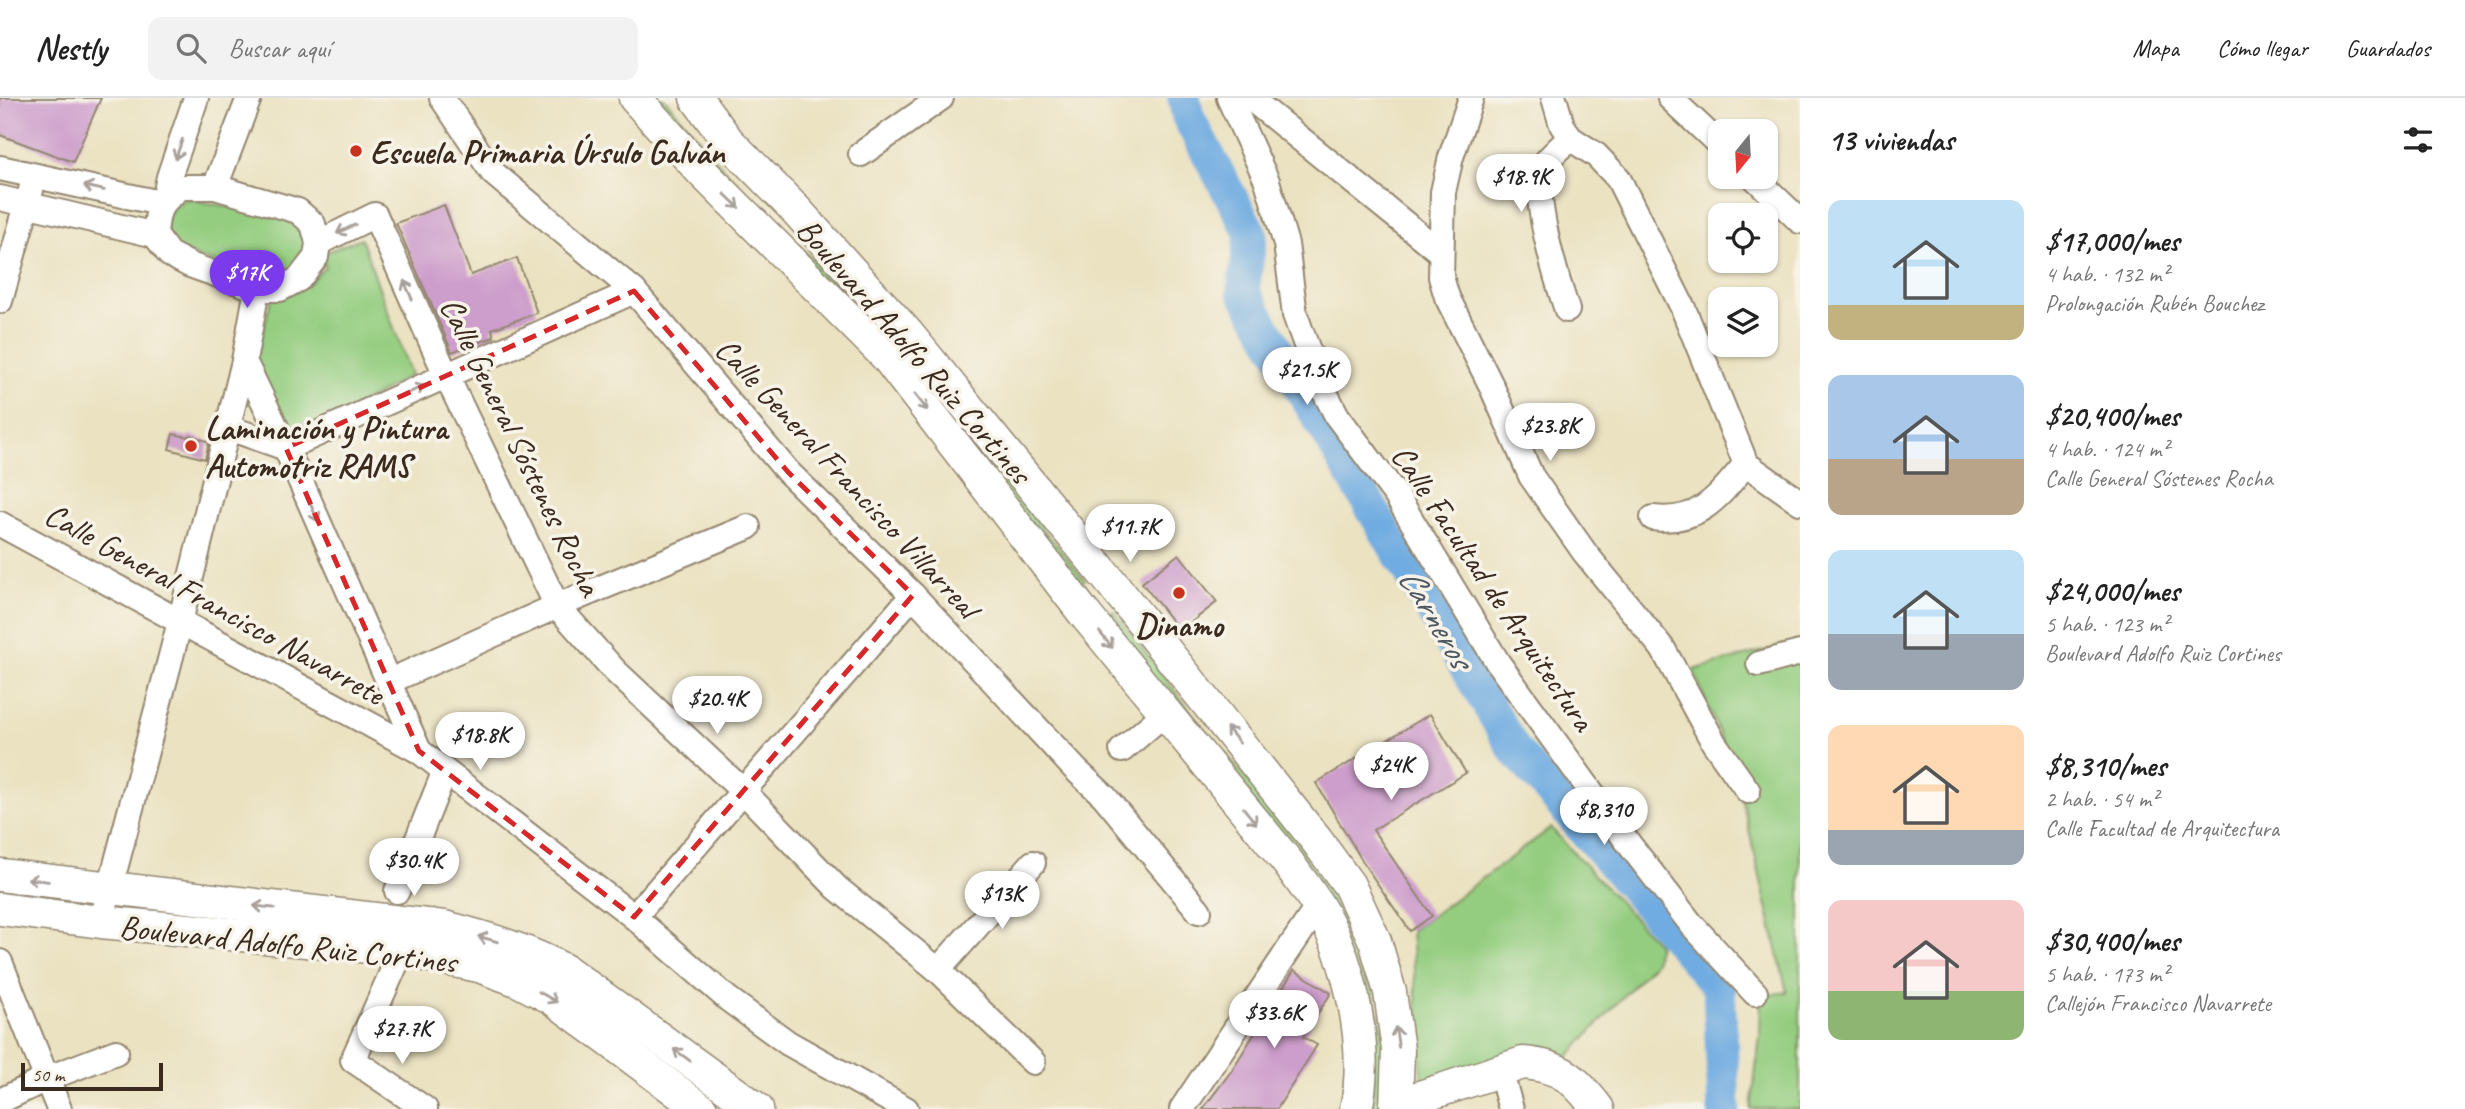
<!DOCTYPE html>
<html lang="es">
<head>
<meta charset="utf-8">
<style>
  :root { --surface:#fff; --page:#f2f2f2; --text:#222; --muted:#767676; --line:#e0e0e0; --accent:#7c3aed }
  body { margin:0; font-family:Caveat,sans-serif; background:var(--page); color:var(--text); height:100vh; display:flex; flex-direction:column; font-size:26px; white-space:nowrap }
  * { box-sizing:border-box; margin:0 }
  p { font-size:23px; color:var(--muted) }
  .icon { flex:none; width:38px; height:38px; fill:none; stroke:currentColor; stroke-width:2; stroke-linecap:round; stroke-linejoin:round }
  .map { position:relative; flex:1; overflow:hidden }
  .sheet { display:flex; flex-direction:column; background:var(--surface); width:665px }
  .sheet>* { flex:none }
  .needle { width:46px; rotate:198deg }
  .controls { position:absolute; left:1708px; top:21px; display:grid; gap:14px }
  .controls a { display:grid; place-items:center; width:70px; height:70px; border-radius:14px; background:var(--surface); box-shadow:0 2px 5px #0004; font-size:35px }
  .scale { position:absolute; left:21px; bottom:18px; width:142px; box-sizing:border-box; padding-left:7px; border:4px solid #3b2a1e; border-top:0; font-size:19px; line-height:24px; white-space:nowrap; color:#3b2a1e; -webkit-text-stroke:5px #f7f3e8; paint-order:stroke }
  .price { position:absolute; translate:-50% -60px; padding:0 16px; border-radius:24px; background:#fff; color:#222; font-size:23px; line-height:46px; filter:drop-shadow(0 2px 4px #0008) }
  .price::after { content:''; position:absolute; left:50%; top:42px; width:21px; height:16px; margin-left:-10px; background:inherit; clip-path:polygon(0 0,100% 0,50% 100%) }
  .price.on { background:var(--accent); color:#fff }
  ul { padding:0; list-style:none }
  li { display:flex; align-items:center; gap:21px; height:175px; padding:0 28px }
  li span { display:grid; place-items:center; flex:none; width:196px; height:140px; border-radius:14px; color:#555 }
  li>.icon { margin-inline-start:auto }
  span .icon { width:84px; height:84px; fill:#fffc; stroke-width:1 }
  li b { font-size:30px }
  h2 { display:flex; justify-content:space-between; align-items:center; height:84px; padding:0 28px; font-size:30px }
  header { display:flex; align-items:center; gap:42px; box-sizing:border-box; height:98px; padding:0 35px; background:var(--surface); border-bottom:2px solid var(--line) }
  header strong { font-size:33px }
  nav { display:flex; gap:38px; margin-inline-start:auto; font-size:24px }
  .search { width:490px; height:63px; background:var(--page); display:flex; align-items:center; gap:18px; box-sizing:border-box; padding:0 24px; border-radius:14px; color:var(--muted); font-size:26px }
  main { display:flex; flex:1; min-height:0 }
  .map>svg:first-child { display:block }
</style>
</head>
<body>
<header>
<strong>Nestly</strong>
<div class="search"><svg class="icon" aria-label="search" viewBox="0 0 24 24"><circle cx="10" cy="10" r="6"/><path d="M15 15l6 6"/></svg>Buscar aquí</div>
<nav><a>Mapa</a><a>Cómo llegar</a><a>Guardados</a></nav>
</header>
<main>
<div class="map">
<svg width="1800" height="1011" viewBox="0 0 1800 1011">
  <rect width="100%" height="100%" fill="#f7f3e8"/>
  <filter id="ink" filterUnits="userSpaceOnUse"><feTurbulence type="fractalNoise" baseFrequency=".0143" numOctaves="2"/><feDisplacementMap in="SourceGraphic" scale="14" xChannelSelector="R" yChannelSelector="G"/><feConvolveMatrix kernelMatrix="1 2 1 2 8 2 1 2 1" color-interpolation-filters="sRGB"/></filter>
  <filter id="wash" filterUnits="userSpaceOnUse"><feTurbulence type="fractalNoise" baseFrequency=".00686" numOctaves="4" result="noise"/><feDisplacementMap in="SourceGraphic" scale="28" xChannelSelector="R" yChannelSelector="G"/><feGaussianBlur stdDeviation="1.57" result="paint"/><feColorMatrix in="noise" values="0 0 0 0 0 0 0 0 0 0 0 0 0 0 0 0 0 1.4 0 .05"/><feComposite in="paint" operator="in"/></filter>
  <g filter="url(#wash)">
    <rect width="100%" height="100%" fill="#ebe2c1"/>
    <g fill="#94cd80" stroke="#687c4f" stroke-width="2">
      <path d="M 652,0 L 664,0 L 727,75 L 882,231 L 1085,482 L 1077,489 Z"/>
      <path d="M 188,101 L 305,124 L 310,158 L 284,180 C 262,177 182,160 171,144 C 166,137 167,131 167,123 C 168,113 179,103 188,101 Z"/>
      <path d="M 361,140 L 411,277 L 373,299 L 297,338 L 271,295 L 256,260 L 272,198 L 308,186 L 325,169 L 324,155 Z"/>
      <path d="M 1113,512 L 1213,642 L 1306,748 L 1351,827 L 1372,889 L 1385,942 L 1383,1011 L 1372,1011 L 1374,944 L 1362,892 L 1104,522 Z"/>
      <path d="M 1800,543 L 1800,1011 L 1751,1011 L 1760,938 L 1761,898 L 1787,894 L 1736,676 L 1693,572 Z"/>
      <path d="M 1551,730 L 1658,846 L 1655,864 L 1566,961 L 1423,987 L 1411,833 Z"/>
    </g>
    <g fill="none" stroke-linecap="round" stroke-linejoin="round">
      <path stroke="#6face1" stroke-width="33" d="M 1184,0 L 1188,19 L 1251,136 L 1243,193 L 1514,651 L 1719,890 L 1724,1011"/>
    </g>
    <g id="blocks">
      <g fill="#cd9ecc">
        <path d="M 0,0 L 101,0 L 73,64 L 0,37 Z"/>
        <path d="M 444,107 L 471,177 L 517,160 L 537,215 L 492,231 L 494,239 L 452,254 L 396,125 Z"/>
        <path d="M 173,336 L 188,339 L 190,337 L 209,344 L 205,361 L 169,351 Z"/>
        <path d="M 1179,456 L 1217,504 L 1180,533 L 1142,485 Z"/>
        <path d="M 1430,616 L 1466,675 L 1373,732 L 1432,818 L 1410,833 L 1366,769 L 1316,685 Z"/>
        <path d="M 1294,872 L 1331,895 L 1303,939 L 1317,947 L 1277,1011 L 1203,1011 L 1232,972 Z"/>
      </g>
    </g>
  </g>
  <g filter="url(#ink)">
    <use href="#blocks" fill-opacity="0" stroke="#938670" stroke-width="2"/>
    <g fill="none" stroke-linecap="round" stroke-linejoin="round">
      <g stroke="#938670" stroke-width="28">
        <g id="minor">
          <path d="M 442,0 L 493,75 L 634,193 L 788,374 L 913,497 L 1076,672 L 1104,698 L 1199,813"/>
          <path d="M 1229,0 L 1267,83 L 1286,146 L 1295,217 L 1320,285 L 1337,318 L 1396,397 L 1498,565 L 1629,746 L 1692,827 L 1755,895"/>
          <path d="M 1250,0 L 1440,154"/>
          <path d="M 1471,0 L 1451,59 L 1443,94 L 1441,179 L 1447,199 L 1491,287 L 1531,378 L 1585,455 L 1663,551 L 1714,645 L 1748,693"/>
          <path d="M 1554,0 L 1562,27 L 1570,40 L 1596,57 L 1618,80 L 1683,210 L 1746,366 L 1800,404"/>
          <path d="M 1670,0 L 1720,47"/>
          <path d="M 861,56 L 941,0"/>
          <path d="M 0,70 L 160,105"/>
          <path d="M 1754,79 L 1800,123"/>
          <path d="M 181,89 L 215,89 L 298,113 L 313,126 L 318,145 L 316,159 L 299,181 L 280,191 L 257,191 L 190,167 L 169,156 L 155,137 C 157,109 160,106 181,89 Z"/>
          <path d="M 215,89 L 249,0"/>
          <path d="M 0,100 L 155,137"/>
          <path d="M 164,103 L 169,79 L 196,0"/>
          <path d="M 318,145 L 375,117 L 446,277 L 557,508 L 615,573 L 744,694 L 837,790 L 938,872 L 1033,964"/>
          <path d="M 257,191 L 244,263 L 286,350 L 419,653"/>
          <path d="M 0,203 L 31,92"/>
          <path d="M 1567,212 C 1558,186 1529,90 1543,68 C 1549,58 1562,48 1570,40"/>
          <path d="M 226,329 L 286,350 L 634,193"/>
          <path d="M 1653,420 C 1699,426 1718,399 1746,366"/>
          <path d="M 0,426 L 419,653 L 634,819 L 728,901 L 788,945 L 906,1011"/>
          <path d="M 1759,566 L 1800,555"/>
          <path d="M 390,583 L 557,508 L 748,429"/>
          <path d="M 1122,652 L 1165,615"/>
          <path d="M 397,793 L 444,675"/>
          <path d="M 634,819 L 913,497"/>
          <path d="M 101,824 L 180,524 L 244,263"/>
          <path d="M 402,852 L 353,962 L 425,1011"/>
          <path d="M 0,864 L 59,1011"/>
          <path d="M 938,872 L 1033,765"/>
          <path d="M 1500,972 L 1511,1011"/>
          <path d="M 0,1003 L 46,981 L 116,954"/>
          <path d="M 1182,1011 L 1318,808"/>
        </g>
      </g>
      <g stroke="#938670" stroke-width="35">
        <g id="major">
          <path d="M 635,0 L 703,75 L 887,259 L 1083,514 L 1289,766 C 1298,779 1308,792 1317,806 C 1350,859 1370,950 1356,1011"/>
          <path d="M 696,0 L 728,43 L 796,112 L 907,235 L 1114,488 L 1317,743 L 1349,787 L 1375,843 L 1390,894 L 1398,952 L 1396,1011"/>
          <path d="M 0,777 L 444,829 C 487,840 527,852 566,873 L 757,1011"/>
          <path d="M 0,811 L 101,824 L 402,852 L 479,868 L 517,882 L 552,900 L 701,1011"/>
          <path d="M 1396,1007 L 1523,965 C 1562,968 1575,981 1598,1011"/>
        </g>
      </g>
      <use href="#minor" stroke="#fff" stroke-width="24"/>
      <use href="#major" stroke="#fff" stroke-width="32"/>
    </g>
    <defs><path id="oneway-shaft" d="M-6 0H5M1.5-3L5.5 0L1.5 3" fill="none" stroke-width="1.6" stroke-linecap="round" stroke-linejoin="round" transform="scale(1.75)"/></defs>
    <g stroke="#a79f9a">
      <use href="#oneway-shaft" transform="translate(179 51) rotate(109)"/>
      <use href="#oneway-shaft" transform="translate(94 90) rotate(-167)"/>
      <use href="#oneway-shaft" transform="translate(732 103) rotate(44)"/>
      <use href="#oneway-shaft" transform="translate(346 131) rotate(154)"/>
      <use href="#oneway-shaft" transform="translate(408 192) rotate(-114)"/>
      <use href="#oneway-shaft" transform="translate(415 292) rotate(-26)"/>
      <use href="#oneway-shaft" transform="translate(921 304) rotate(52)"/>
      <use href="#oneway-shaft" transform="translate(314 414) rotate(66)"/>
      <use href="#oneway-shaft" transform="translate(1106 542) rotate(51)"/>
      <use href="#oneway-shaft" transform="translate(1233 637) rotate(-129)"/>
      <use href="#oneway-shaft" transform="translate(1250 718) rotate(51)"/>
      <use href="#oneway-shaft" transform="translate(38 782) rotate(-172)"/>
      <use href="#oneway-shaft" transform="translate(264 809) rotate(-174)"/>
      <use href="#oneway-shaft" transform="translate(488 841) rotate(-164)"/>
      <use href="#oneway-shaft" transform="translate(548 899) rotate(30)"/>
      <use href="#oneway-shaft" transform="translate(1397 939) rotate(-99)"/>
      <use href="#oneway-shaft" transform="translate(682 957) rotate(-144)"/>
    </g>
  </g>
  <path fill="none" stroke="#d62828" stroke-width="5" stroke-dasharray="14 9" stroke-linejoin="round" d="M 634,193 L 788,374 L 913,497 L 634,819 L 419,653 L 286,350 Z"/>
  <g fill="#c8321e" stroke="#f7f3e8" stroke-width="2.5">
    <circle cx="356" cy="53" r="7"/>
    <circle cx="191" cy="348" r="7"/>
    <circle cx="1179" cy="495" r="7"/>
  </g>
  <g text-anchor="middle" stroke-width="7" stroke-linejoin="round" paint-order="stroke">
    <g font-size="33" font-weight="bold" fill="#3b2a1e" stroke="#f7f3e8" text-anchor="start">
      <text x="370" y="65">Escuela Primaria Úrsulo Galván</text>
      <text x="205" y="341">Laminación y Pintura<tspan x="205" dy="38">Automotriz RAMS</tspan></text>
      <text x="1179" y="538" text-anchor="middle">Dinamo</text>
    </g>
    <g font-size="33" fill="#3b2a1e" stroke="#f7f3e8">
      <text transform="translate(915 252) rotate(49)" y="12">Boulevard Adolfo Ruiz Cortines</text>
      <text transform="translate(522 348) rotate(64)" y="12">Calle General Sóstenes Rocha</text>
      <text transform="translate(848 379) rotate(47)" y="12">Calle General Francisco Villarreal</text>
      <text transform="translate(1494 489) rotate(56)" y="12">Calle Facultad de Arquitectura</text>
      <text transform="translate(215 505) rotate(29)" y="12">Calle General Francisco Navarrete</text>
      <text transform="translate(288 845) rotate(6)" y="12">Boulevard Adolfo Ruiz Cortines</text>
    </g>
    <g font-size="35" font-style="italic" fill="#4d5862" stroke="#f7f3e8">
      <text transform="translate(1436 519) rotate(59)" y="12">Carneros</text>
    </g>
  </g>
</svg>
<div class="controls">
<a><svg class="needle" viewBox="-14 -14 28 28"><path d="M0-13l5 13h-10z" fill="#e53935"/><path d="M0 13l5-13h-10z" fill="#767676"/></svg></a>
<a><svg class="icon" aria-label="locate" viewBox="0 0 24 24"><circle cx="12" cy="12" r="6"/><path d="M12 2v4M12 18v4M2 12h4M18 12h4"/></svg></a>
<a><svg class="icon" aria-label="layers" viewBox="0 0 24 24"><path d="M12 4l9 5-9 5-9-5zM3 14l9 5 9-5"/></svg></a>
</div>
<div class="scale">50 m</div>
<b class="price" style="left:1521px;top:116px">$18.9K</b>
<b class="price on" style="left:247px;top:212px">$17K</b>
<b class="price" style="left:1307px;top:309px">$21.5K</b>
<b class="price" style="left:1550px;top:365px">$23.8K</b>
<b class="price" style="left:1130px;top:466px">$11.7K</b>
<b class="price" style="left:717px;top:638px">$20.4K</b>
<b class="price" style="left:480px;top:674px">$18.8K</b>
<b class="price" style="left:1391px;top:704px">$24K</b>
<b class="price" style="left:1604px;top:749px">$8,310</b>
<b class="price" style="left:414px;top:800px">$30.4K</b>
<b class="price" style="left:1002px;top:833px">$13K</b>
<b class="price" style="left:1274px;top:952px">$33.6K</b>
<b class="price" style="left:402px;top:968px">$27.7K</b>
</div>
<section class="sheet">
<h2>13 viviendas<svg class="icon" aria-label="filters" viewBox="0 0 24 24"><path d="M4 7h16M4 17h16"/><circle cx="9" cy="7" r="2"/><circle cx="15" cy="17" r="2"/></svg></h2>
<ul>
<li><span style="background:linear-gradient(#bfe0f5 75%,#c2b280 0)"><svg class="icon" aria-label="home" viewBox="0 0 24 24"><path d="M3 11l9-7 9 7M6 9v11h12V9"/></svg></span><div><b>$17,000/mes</b><p>4 hab. · 132 m²</p><p>Prolongación Rubén Bouchez</p></div></li>
<li><span style="background:linear-gradient(#a9c7e8 60%,#b9a48a 0)"><svg class="icon" aria-label="home" viewBox="0 0 24 24"><path d="M3 11l9-7 9 7M6 9v11h12V9"/></svg></span><div><b>$20,400/mes</b><p>4 hab. · 124 m²</p><p>Calle General Sóstenes Rocha</p></div></li>
<li><span style="background:linear-gradient(#bfe0f5 60%,#9aa5b1 0)"><svg class="icon" aria-label="home" viewBox="0 0 24 24"><path d="M3 11l9-7 9 7M6 9v11h12V9"/></svg></span><div><b>$24,000/mes</b><p>5 hab. · 123 m²</p><p>Boulevard Adolfo Ruiz Cortines</p></div></li>
<li><span style="background:linear-gradient(#ffd9b3 75%,#9aa5b1 0)"><svg class="icon" aria-label="home" viewBox="0 0 24 24"><path d="M3 11l9-7 9 7M6 9v11h12V9"/></svg></span><div><b>$8,310/mes</b><p>2 hab. · 54 m²</p><p>Calle Facultad de Arquitectura</p></div></li>
<li><span style="background:linear-gradient(#f6c9c9 65%,#8fb573 0)"><svg class="icon" aria-label="home" viewBox="0 0 24 24"><path d="M3 11l9-7 9 7M6 9v11h12V9"/></svg></span><div><b>$30,400/mes</b><p>5 hab. · 173 m²</p><p>Callejón Francisco Navarrete</p></div></li>
</ul>
</section>
</main>
</body>
</html>
